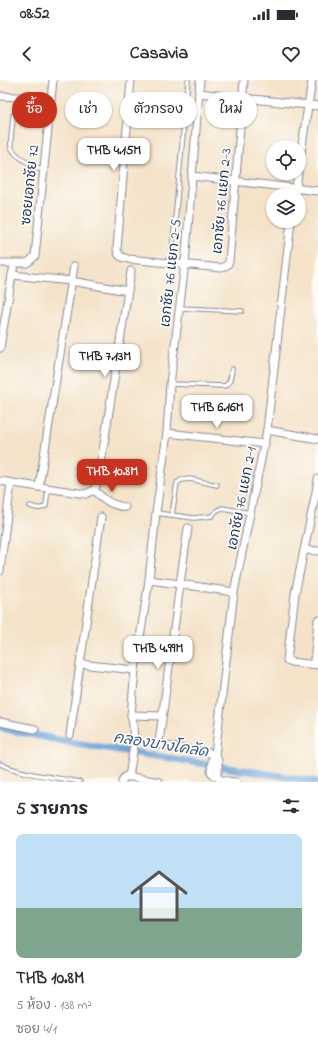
<!DOCTYPE html>
<html lang="th">
<head>
<meta charset="utf-8">
<style>
  :root { --surface:#fff; --page:#f2f2f3; --text:#2b2b33; --muted:#7c7c81; --accent:#c8321e }
  body { margin:0; font-family:"Indie Flower","Playpen Sans Thai",sans-serif; background:var(--page); color:var(--text); height:100vh; display:flex; flex-direction:column; font-size:15px; white-space:nowrap }
  * { box-sizing:border-box; margin:0 }
  p { font-size:13px; color:var(--muted) }
  .icon { flex:none; width:22px; height:22px; fill:none; stroke:currentColor; stroke-width:2; stroke-linecap:round; stroke-linejoin:round }
  .map { position:relative; height:702px; overflow:hidden }
  .side { display:flex; flex-direction:column; background:var(--surface); flex:1 }
  .side>* { flex:none }
  .top-card { position:absolute; left:12px; top:12px; width:294px; height:36px; display:flex; gap:8px }
  .fabs { position:absolute; left:266px; top:60px; display:grid; gap:8px }
  .fabs a { display:grid; place-items:center; width:40px; height:40px; border-radius:50%; background:var(--surface); box-shadow:0 1px 3px #0004; font-size:20px }
  .price { position:absolute; translate:-50% -34px; padding:0 9px; border-radius:8px; background:#fff; color:#222; font-size:13px; line-height:26px; filter:drop-shadow(0 1px 2px #0008) }
  .price::after { content:''; position:absolute; left:50%; top:24px; width:12px; height:9px; margin-left:-6px; background:inherit; clip-path:polygon(0 0,100% 0,50% 100%) }
  .price.active { background:var(--accent); color:#fff }
  ul { padding:0; list-style:none }
  li { display:grid; align-content:center; gap:8px; height:212px; padding:0 16px }
  li span { display:grid; place-items:center; height:124px; border-radius:8px; color:#555 }
  li>.icon { margin-inline-start:auto }
  span .icon { width:72px; height:72px; fill:#fffc; stroke-width:1 }
  li b { font-size:17px }
  h2 { display:flex; justify-content:space-between; align-items:center; height:48px; padding:0 16px; font-size:17px }
  .pill { padding:0 14px; border-radius:18px; background:var(--surface); box-shadow:0 1px 3px #0004; font-size:14px; line-height:36px }
  .pill.active { background:var(--accent); color:#fff }
  .status { display:flex; justify-content:space-between; align-items:center; height:28px; padding:0 20px; background:var(--surface); direction:ltr }
  .status svg { height:11px; fill:currentColor }
  header { display:flex; justify-content:space-between; align-items:center; height:52px; padding:0 16px; background:var(--surface); font-size:18px; font-weight:700 }
  .map>svg:first-child { display:block }
</style>
</head>
<body>
<div class="status"><b>08:52</b><svg viewBox="0 0 49 12"><path d="M0 12V9h3v3zM5 12V6h3v6zM10 12V3h3v9zM15 12V0h3v12zM26 1h20v11H26zM47 4h2v5h-2z"/></svg></div>
<header><svg class="icon" aria-label="back" viewBox="0 0 24 24"><path d="M15 5l-7 7 7 7"/></svg>Casavia<svg class="icon" aria-label="heart" viewBox="0 0 24 24"><path d="M12 20l-8-8c-3-5 5-10 8-4 3-6 11-1 8 4z"/></svg></header>
<div class="map">
<svg width="318" height="702" viewBox="0 0 318 702">
  <rect width="100%" height="100%" fill="#fdfcf7"/>
  <filter id="ink" filterUnits="userSpaceOnUse"><feTurbulence type="fractalNoise" baseFrequency=".025" numOctaves="2"/><feDisplacementMap in="SourceGraphic" scale="8" xChannelSelector="R" yChannelSelector="G"/><feConvolveMatrix kernelMatrix="1 2 1 2 8 2 1 2 1" color-interpolation-filters="sRGB"/></filter>
  <filter id="wash" filterUnits="userSpaceOnUse"><feTurbulence type="fractalNoise" baseFrequency=".012" numOctaves="4" result="noise"/><feDisplacementMap in="SourceGraphic" scale="16" xChannelSelector="R" yChannelSelector="G"/><feGaussianBlur stdDeviation="0.9" result="paint"/><feColorMatrix in="noise" values="0 0 0 0 0 0 0 0 0 0 0 0 0 0 0 0 0 1.4 0 .05"/><feComposite in="paint" operator="in"/></filter>
  <g filter="url(#wash)">
    <rect width="100%" height="100%" fill="#f4e3c9"/>
    <g fill="none" stroke-linecap="round" stroke-linejoin="round">
      <path stroke="#6ba4da" stroke-width="7" d="M 0,648 L 69,662 L 317,702"/>
    </g>
  </g>
  <g filter="url(#ink)">
    <g fill="none" stroke-linecap="round" stroke-linejoin="round">
      <g stroke="#888994" stroke-width="5.5">
        <g id="lane">
          <path d="M 13,35 C 13,42 10,61 11,67 C 15,77 34,86 44,91"/>
          <path d="M 171,183 L 188,0"/>
          <path d="M 180,228 L 242,231"/>
          <path d="M 170,304 L 224,306 C 231,304 231,295 232,289"/>
          <path d="M 30,426 C 36,428 41,430 46,426 L 48,408"/>
          <path d="M 156,433 L 194,438 L 212,436 L 216,431 L 222,428 L 251,433"/>
          <path d="M 172,435 L 177,403 L 181,400 L 190,399 L 217,405"/>
          <path d="M 0,684 C 24,695 55,697 80,702"/>
        </g>
      </g>
      <g stroke="#888994" stroke-width="9">
        <g id="street">
          <path d="M 131,0 L 117,169 C 118,176 121,177 128,179 L 221,188 L 227,185 L 229,182 L 244,0"/>
          <path d="M 199,13 L 243,18 L 318,26"/>
          <path d="M 0,16 L 35,18"/>
          <path d="M 299,85 L 312,0"/>
          <path d="M 192,96 L 318,111"/>
          <path d="M 295,115 L 298,93"/>
          <path d="M 0,183 L 27,183 L 31,180 L 35,176 L 53,0"/>
          <path d="M 12,195 L 71,201 L 128,211"/>
          <path d="M 0,268 L 14,184"/>
          <path d="M 267,350 L 318,359"/>
          <path d="M 167,353 L 265,364"/>
          <path d="M 318,399 L 316,412 L 295,514 L 287,580 L 291,582 L 318,585"/>
          <path d="M 0,401 L 86,414 L 94,410 L 98,402 L 131,191"/>
          <path d="M 39,407 L 74,186"/>
          <path d="M 94,410 C 105,420 110,425 125,427"/>
          <path d="M 188,448 L 180,504 L 159,662 L 162,665 L 165,666 L 215,674"/>
          <path d="M 305,470 L 318,471"/>
          <path d="M 0,491 L 11,403"/>
          <path d="M 149,500 L 180,504 L 234,512"/>
          <path d="M 80,584 L 135,590"/>
          <path d="M 314,584 L 318,540"/>
          <path d="M 131,635 L 162,636"/>
          <path d="M 0,642 L 35,649"/>
          <path d="M 70,655 L 101,437"/>
          <path d="M 215,675 L 218,680 L 218,692 L 215,696"/>
          <path d="M 129,697 L 134,665 L 133,645 L 131,635 L 135,590 L 149,500 L 156,433 L 167,353 L 170,304 L 185,184 L 200,0"/>
          <path d="M 122,702 L 123,699 L 126,696 L 159,702"/>
          <path d="M 236,702 C 223,700 221,702 211,692 L 212,680 L 215,675 L 234,512 L 267,350 L 291,141"/>
        </g>
      </g>
      <use href="#lane" stroke="#fff" stroke-width="3.5"/>
      <use href="#street" stroke="#fff" stroke-width="7"/>
    </g>
  </g>
  <g text-anchor="middle" stroke-width="3.5" stroke-linejoin="round" paint-order="stroke">
    <g font-size="14" fill="#1b2f5e" stroke="#fdfcf7">
      <text transform="translate(29 105) rotate(-84)" y="5">ซอยเอกชัย 72</text>
      <text transform="translate(221 121) rotate(-85)" y="5">เอกชัย 76 แยก 2-3</text>
      <text transform="translate(170 193) rotate(-84)" y="5">เอกชัย 76 แยก 2-5</text>
      <text transform="translate(241 418) rotate(-79)" y="5">เอกชัย 76 แยก 2-1</text>
    </g>
    <g font-size="15" font-style="italic" fill="#375889" stroke="#fdfcf7">
      <text transform="translate(161 664) rotate(9)" y="5">คลองบางโคลัด</text>
    </g>
  </g>
</svg>
<div class="fabs">
<a><svg class="icon" aria-label="locate" viewBox="0 0 24 24"><circle cx="12" cy="12" r="6"/><path d="M12 2v4M12 18v4M2 12h4M18 12h4"/></svg></a>
<a><svg class="icon" aria-label="layers" viewBox="0 0 24 24"><path d="M12 4l9 5-9 5-9-5zM3 14l9 5 9-5"/></svg></a>
</div>
<b class="price" style="left:114px;top:92px">THB 4.15M</b>
<b class="price" style="left:105px;top:298px">THB 7.13M</b>
<b class="price" style="left:217px;top:349px">THB 6.16M</b>
<b class="price active" style="left:112px;top:413px">THB 10.8M</b>
<b class="price" style="left:158px;top:590px">THB 4.99M</b>
<div class="top-card">
<a class="pill active">ซื้อ</a>
<a class="pill">เช่า</a>
<a class="pill">ตัวกรอง</a>
<a class="pill">ใหม่</a>
</div>
</div>
<section class="side">
<h2>5 รายการ<svg class="icon" aria-label="filters" viewBox="0 0 24 24"><path d="M4 7h16M4 17h16"/><circle cx="9" cy="7" r="2"/><circle cx="15" cy="17" r="2"/></svg></h2>
<ul>
<li><span style="background:linear-gradient(#bfe0f5 60%,#7fa58c 0)"><svg class="icon" aria-label="home" viewBox="0 0 24 24"><path d="M3 11l9-7 9 7M6 9v11h12V9"/></svg></span><div><b>THB 10.8M</b><p>5 ห้อง · 138 m²</p><p>ซอย 4/1</p></div></li>
</ul>
</section>
</body>
</html>
